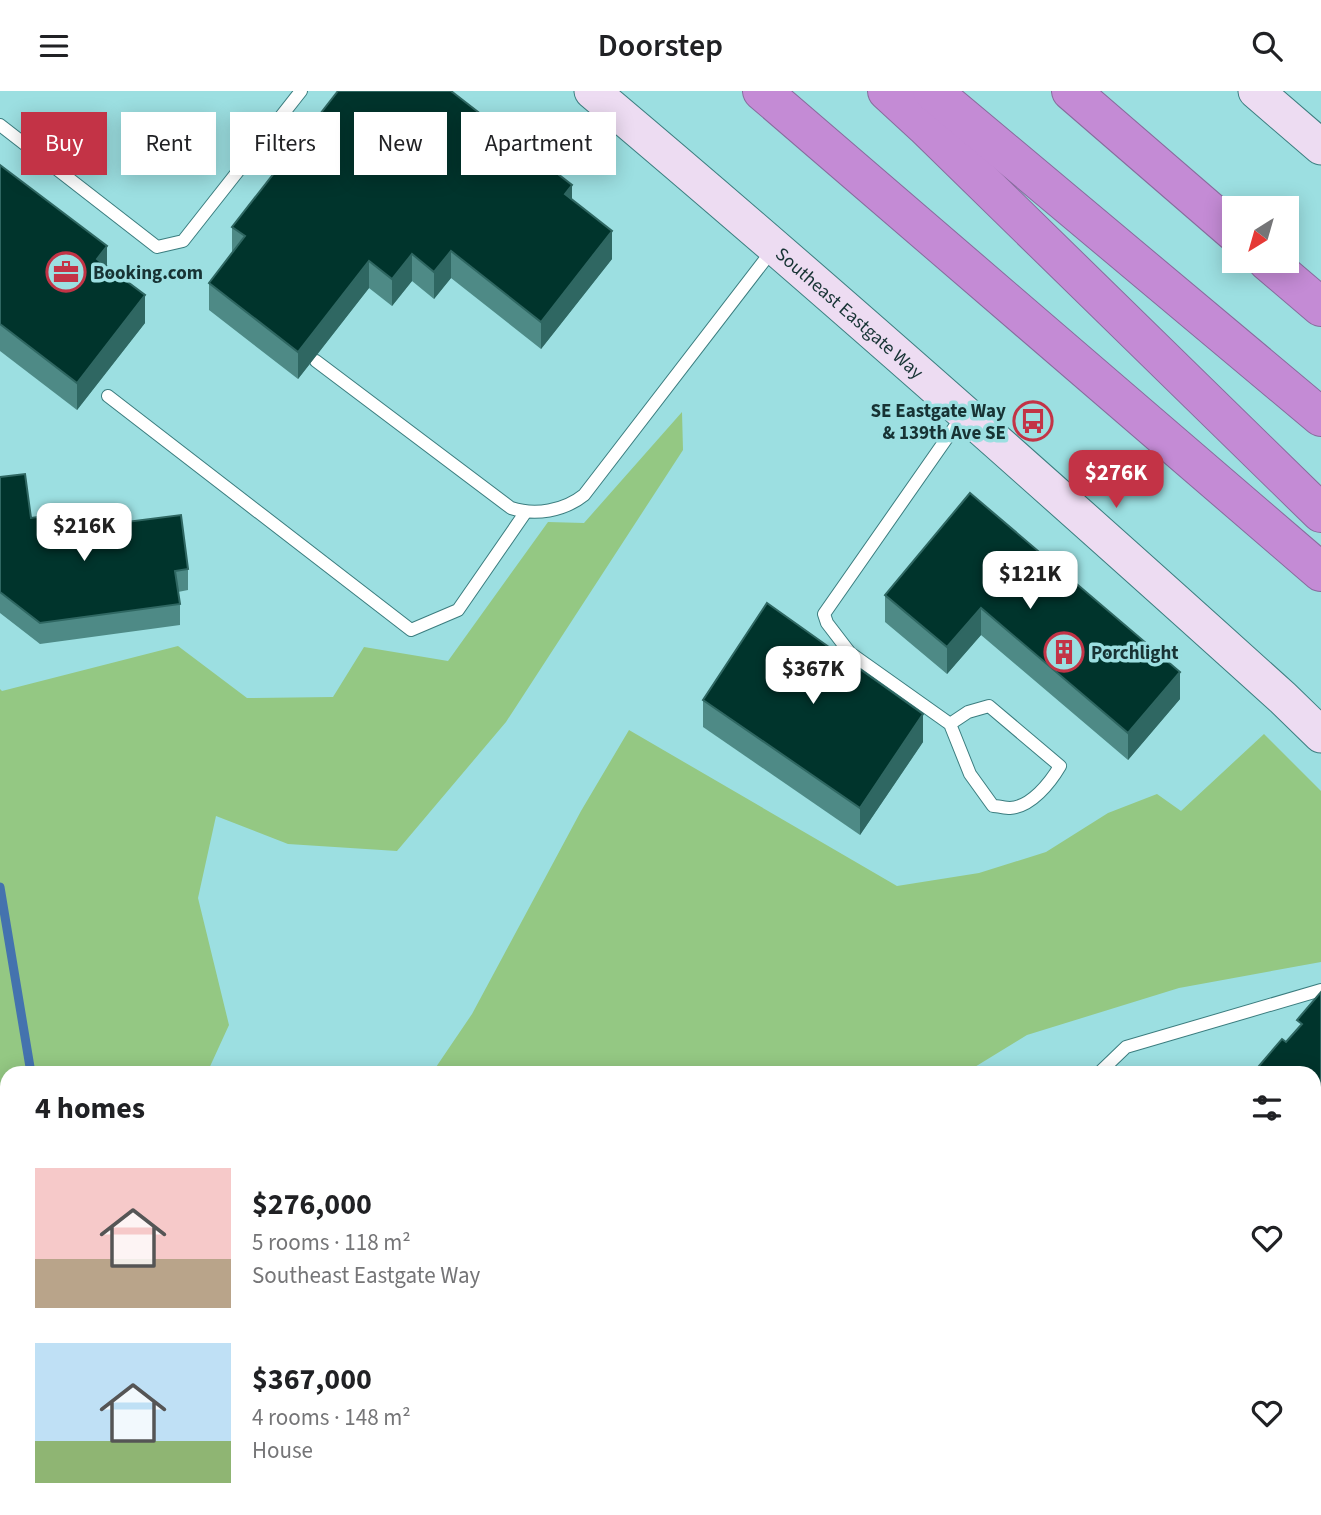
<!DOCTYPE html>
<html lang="en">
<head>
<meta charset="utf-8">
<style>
  :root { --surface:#fff; --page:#f2f2f2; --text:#202124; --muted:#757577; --accent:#c33346 }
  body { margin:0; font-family:"Source Sans 3",sans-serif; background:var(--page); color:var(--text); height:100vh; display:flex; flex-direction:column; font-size:26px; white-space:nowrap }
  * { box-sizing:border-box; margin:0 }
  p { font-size:23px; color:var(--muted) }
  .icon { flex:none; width:38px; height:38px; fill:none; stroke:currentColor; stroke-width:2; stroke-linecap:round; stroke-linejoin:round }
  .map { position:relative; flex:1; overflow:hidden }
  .side { position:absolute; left:0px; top:975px; width:1321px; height:450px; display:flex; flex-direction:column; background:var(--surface); border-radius:21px 21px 0 0; box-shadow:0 4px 18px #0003 }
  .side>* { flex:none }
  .guide { position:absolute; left:21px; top:21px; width:700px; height:63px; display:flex; gap:14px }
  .needle { width:46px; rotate:217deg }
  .controls { position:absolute; left:1222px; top:105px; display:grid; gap:14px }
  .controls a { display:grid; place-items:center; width:77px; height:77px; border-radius:0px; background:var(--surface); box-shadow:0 4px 18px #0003; font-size:35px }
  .price { position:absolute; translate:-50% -60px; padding:0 16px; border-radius:14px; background:#fff; color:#222; font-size:23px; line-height:46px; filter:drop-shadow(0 2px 4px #0008) }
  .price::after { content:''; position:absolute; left:50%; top:42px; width:21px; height:16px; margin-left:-10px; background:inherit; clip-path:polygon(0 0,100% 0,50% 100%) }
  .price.active { background:var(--accent); color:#fff }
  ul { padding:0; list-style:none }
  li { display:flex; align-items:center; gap:21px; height:175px; padding:0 35px }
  li span { display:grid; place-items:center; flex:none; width:196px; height:140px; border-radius:0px; color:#555 }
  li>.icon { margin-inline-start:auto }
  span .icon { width:84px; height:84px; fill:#fffc; stroke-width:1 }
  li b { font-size:30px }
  h2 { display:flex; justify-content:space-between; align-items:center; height:84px; padding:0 35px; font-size:30px }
  .pill { padding:0 24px; border-radius:0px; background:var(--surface); box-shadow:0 4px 18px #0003; font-size:24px; line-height:63px }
  .pill.active { background:var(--accent); color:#fff }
  header { display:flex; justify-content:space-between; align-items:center; height:91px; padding:0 35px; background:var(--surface); font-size:32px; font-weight:600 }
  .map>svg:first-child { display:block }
</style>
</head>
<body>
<header><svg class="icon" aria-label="menu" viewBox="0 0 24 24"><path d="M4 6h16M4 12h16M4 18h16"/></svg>Doorstep<svg class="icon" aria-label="search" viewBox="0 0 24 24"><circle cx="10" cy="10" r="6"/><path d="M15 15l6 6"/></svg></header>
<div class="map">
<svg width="1321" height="1424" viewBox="0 0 1321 1424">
  <rect width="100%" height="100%" fill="#9cdfe1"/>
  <g fill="#94c883">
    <path d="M 682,321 L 683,359 L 506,631 L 397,760 L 288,753 L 216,725 L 198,807 L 229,934 L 207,982 L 7,982 L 7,1295 L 0,1308 L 0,598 L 2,600 L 178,555 L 247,607 L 333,606 L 364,556 L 448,570 L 548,431 L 584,432 Z"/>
    <path d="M 629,639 L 897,795 L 979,782 L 1046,761 L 1108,722 L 1157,703 L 1181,720 L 1264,643 L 1321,700 L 1321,871 L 1179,897 L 1027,944 L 965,982 L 432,982 L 472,923 L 581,720 Z"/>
    <path d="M 1314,1381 L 1321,1392 L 1321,1424 L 1102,1424 L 1094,1418 L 1314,1418 Z"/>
    <path d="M 7,1398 L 7,1418 L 182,1418 L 177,1424 L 0,1424 L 0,1407 Z"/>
  </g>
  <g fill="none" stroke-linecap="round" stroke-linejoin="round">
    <g stroke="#4473ae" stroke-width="9">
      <path d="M 0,796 L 31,982"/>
      <path d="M 0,1189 L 7,1174"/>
    </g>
    <g stroke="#3b7d7f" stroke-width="14">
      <g id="service">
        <path d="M 0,34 L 157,156 L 183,150 L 301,0"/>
        <path d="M 316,270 L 511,417 C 535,425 564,420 584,404 L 774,157"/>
        <path d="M 108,305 L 411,539 L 458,519 L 525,422"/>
        <path d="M 950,633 L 968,621 L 989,615 L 1060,675 C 1050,692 1031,716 1010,717 C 1005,717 998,715 993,715 L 970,683 L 950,633 L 850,562 L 827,532 L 824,523 L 963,324"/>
        <path d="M 1099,982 L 1126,956 L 1321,899"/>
        <path d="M 662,1418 L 671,1424"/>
        <path d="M 995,1418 L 1003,1424"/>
        <path d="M 248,1424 L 253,1418"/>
        <path d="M 410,1424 L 415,1418"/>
        <path d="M 526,1424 L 528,1418"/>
      </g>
    </g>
    <g stroke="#3b7d7f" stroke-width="37">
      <g id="secondary">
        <path id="s1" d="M 592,0 C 826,197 1055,401 1283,607 L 1321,644"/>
        <path d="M 1256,0 L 1321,56"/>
      </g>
    </g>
    <g stroke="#876c9d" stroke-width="40">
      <g id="motorway">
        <path d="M 762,0 L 1321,481"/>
        <path d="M 887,0 L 925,35 L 1321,422"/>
        <path d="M 932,0 L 1321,326"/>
        <path d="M 1071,0 L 1234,141"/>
        <path d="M 1267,170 L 1321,216"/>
      </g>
    </g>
    <use href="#service" stroke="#fff" stroke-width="12"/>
    <use href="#secondary" stroke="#eddcf2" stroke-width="35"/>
    <use href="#motorway" stroke="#c48bd5" stroke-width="38"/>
  </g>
  <g fill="#4e8a86">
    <path d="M 0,74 L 107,175 L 145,232 L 77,319 L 0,260 Z"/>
    <path d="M 572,109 L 612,168 L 541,258 L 451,187 L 434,208 L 412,190 L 392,215 L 369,197 L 298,288 L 209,219 L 209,192 L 232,162 L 232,136 Z"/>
    <path d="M 0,386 L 31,427 L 72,451 L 126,444 L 126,431 L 188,478 L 188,499 L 178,501 L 180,513 L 180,534 L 40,553 L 0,522 Z"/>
    <path d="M 970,402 L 1180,608 L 1128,669 L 981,544 L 947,583 L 885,531 L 885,504 Z"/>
    <path d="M 703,609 L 923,651 L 860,744 L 703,636 Z"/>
    <path d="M 1314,1187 L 1321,1193 L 1321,1334 L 1314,1328 Z"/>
  </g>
  <g fill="#2f6762">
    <path d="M 572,94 L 572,121 L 565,103 Z"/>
    <path d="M 612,140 L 612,168 L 541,258 L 541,231 Z"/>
    <path d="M 107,155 L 107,183 L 97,168 Z"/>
    <path d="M 451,160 L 451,187 L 434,208 L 434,181 Z"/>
    <path d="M 412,163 L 412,190 L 392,215 L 392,188 Z"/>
    <path d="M 369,170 L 369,197 L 298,288 L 298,261 Z"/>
    <path d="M 145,204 L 145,232 L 77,319 L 77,292 Z"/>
    <path d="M 981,517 L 981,544 L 947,583 L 947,556 Z"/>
    <path d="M 1180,581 L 1180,608 L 1128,669 L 1128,642 Z"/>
    <path d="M 923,623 L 923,651 L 860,744 L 860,717 Z"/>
    <path d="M 1321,1025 L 1321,1063 L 1314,1071 L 1314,1032 Z"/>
    <path d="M 1321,1073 L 1321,1111 L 1314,1119 L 1314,1080 Z"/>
  </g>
  <g fill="#00342c" stroke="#2f6762" stroke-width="2">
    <path d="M 338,0 L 451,0 L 572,94 L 565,103 L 612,140 L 541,231 L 451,160 L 434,181 L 412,163 L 392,188 L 369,170 L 298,261 L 209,192 L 245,145 L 232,136 Z"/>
    <path d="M 0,74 L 107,155 L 97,168 L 145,204 L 77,292 L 0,233 Z"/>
    <path d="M 25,383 L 31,427 L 68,422 L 72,451 L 128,444 L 126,431 L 181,424 L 188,478 L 175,480 L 180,513 L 40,532 L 0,501 L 0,386 Z"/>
    <path d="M 970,402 L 1180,581 L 1128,642 L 981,517 L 947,556 L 885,504 Z"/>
    <path d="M 767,512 L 923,623 L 860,717 L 703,609 Z"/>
    <path d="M 1321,901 L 1321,1025 L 1314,1032 L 1314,982 L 1253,982 L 1282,948 L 1286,951 L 1302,933 L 1297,929 Z"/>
    <path d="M 1314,1050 L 1321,1056 L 1321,1073 L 1314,1080 Z"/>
    <path d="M 1314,1187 L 1321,1193 L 1321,1296 L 1314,1290 Z"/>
    <path d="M 286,1418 L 405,1418 L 413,1424 L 281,1424 Z"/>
    <path d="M 433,1418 L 467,1418 L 476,1424 L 428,1424 Z"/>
  </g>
  <defs>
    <g id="office-ring" transform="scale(2.0125)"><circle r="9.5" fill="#9cdfe1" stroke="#c33346" stroke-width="1.5"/><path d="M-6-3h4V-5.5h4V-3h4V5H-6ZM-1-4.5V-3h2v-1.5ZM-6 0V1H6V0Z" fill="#c33346"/></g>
    <g id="bus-ring" transform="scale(2.0125)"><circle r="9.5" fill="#9cdfe1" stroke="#c33346" stroke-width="1.5"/><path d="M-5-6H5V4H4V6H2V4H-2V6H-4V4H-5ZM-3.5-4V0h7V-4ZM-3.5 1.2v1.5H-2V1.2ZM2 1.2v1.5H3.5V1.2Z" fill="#c33346"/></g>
    <g id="building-ring" transform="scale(2.0125)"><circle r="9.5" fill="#9cdfe1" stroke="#c33346" stroke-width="1.5"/><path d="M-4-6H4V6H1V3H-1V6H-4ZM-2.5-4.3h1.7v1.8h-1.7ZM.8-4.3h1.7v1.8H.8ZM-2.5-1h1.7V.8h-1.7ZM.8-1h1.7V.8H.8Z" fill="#c33346"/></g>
  </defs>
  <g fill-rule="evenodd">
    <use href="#office-ring" x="66" y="181"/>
    <use href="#bus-ring" x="1033" y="330"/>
    <use href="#building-ring" x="1064" y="561"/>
  </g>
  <g text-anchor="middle" stroke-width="7" stroke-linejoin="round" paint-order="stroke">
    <g font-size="19" font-weight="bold" fill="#173334" stroke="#9cdfe1" text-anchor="start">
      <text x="93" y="188">Booking.com</text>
      <text x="1006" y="326" text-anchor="end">SE Eastgate Way<tspan x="1006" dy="22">&amp; 139th Ave SE</tspan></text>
      <text x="1091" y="568">Porchlight</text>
    </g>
    <g font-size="19" fill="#173334" stroke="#9cdfe1">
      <text dy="7" stroke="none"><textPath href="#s1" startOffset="340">Southeast Eastgate Way</textPath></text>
    </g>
  </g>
</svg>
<div class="controls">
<a><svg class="needle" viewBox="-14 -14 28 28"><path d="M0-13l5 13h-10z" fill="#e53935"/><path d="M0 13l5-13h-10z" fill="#757577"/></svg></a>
</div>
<b class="price active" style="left:1116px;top:419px">$276K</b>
<b class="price" style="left:84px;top:472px">$216K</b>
<b class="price" style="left:1030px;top:520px">$121K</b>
<b class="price" style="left:813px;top:615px">$367K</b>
<div class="guide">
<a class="pill active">Buy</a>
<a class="pill">Rent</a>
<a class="pill">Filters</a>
<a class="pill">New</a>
<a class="pill">Apartment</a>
</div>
<section class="side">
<h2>4 homes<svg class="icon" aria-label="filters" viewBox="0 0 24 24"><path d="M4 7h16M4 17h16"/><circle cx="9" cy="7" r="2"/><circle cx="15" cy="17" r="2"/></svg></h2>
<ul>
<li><span style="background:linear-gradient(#f6c9c9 65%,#b9a48a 0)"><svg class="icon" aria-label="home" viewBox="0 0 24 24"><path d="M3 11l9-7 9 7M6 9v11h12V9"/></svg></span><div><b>$276,000</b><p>5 rooms · 118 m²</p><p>Southeast Eastgate Way</p></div><svg class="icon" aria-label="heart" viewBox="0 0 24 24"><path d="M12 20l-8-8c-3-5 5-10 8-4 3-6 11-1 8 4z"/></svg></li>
<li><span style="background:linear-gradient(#bfe0f5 70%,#8fb573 0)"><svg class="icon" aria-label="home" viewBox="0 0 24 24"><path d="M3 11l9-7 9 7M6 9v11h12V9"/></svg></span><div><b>$367,000</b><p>4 rooms · 148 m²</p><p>House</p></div><svg class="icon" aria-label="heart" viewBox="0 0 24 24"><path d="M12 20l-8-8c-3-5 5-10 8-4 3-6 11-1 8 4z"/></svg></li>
</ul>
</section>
</div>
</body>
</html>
